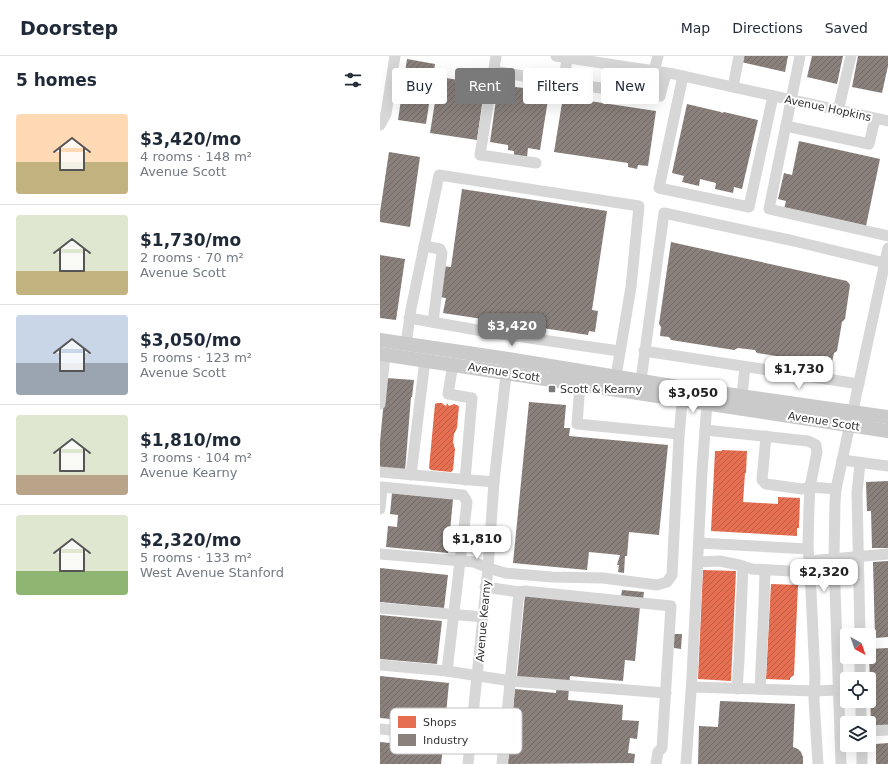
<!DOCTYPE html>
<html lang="en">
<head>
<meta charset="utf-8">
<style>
  :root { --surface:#fff; --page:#f6f6f7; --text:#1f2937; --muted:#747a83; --line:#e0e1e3; --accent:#7a7a7a }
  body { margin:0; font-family:"DejaVu Sans",sans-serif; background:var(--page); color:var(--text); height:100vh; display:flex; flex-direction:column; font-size:15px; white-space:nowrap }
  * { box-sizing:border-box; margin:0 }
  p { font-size:13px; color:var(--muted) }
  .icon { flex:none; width:22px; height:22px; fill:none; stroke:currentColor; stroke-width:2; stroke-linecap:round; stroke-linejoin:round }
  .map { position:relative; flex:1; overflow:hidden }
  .drawer { display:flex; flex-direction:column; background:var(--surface); width:380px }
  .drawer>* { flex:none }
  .guide { position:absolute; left:12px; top:12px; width:380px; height:36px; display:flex; gap:8px }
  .needle { width:26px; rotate:140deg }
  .tools { position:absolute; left:460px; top:572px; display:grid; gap:8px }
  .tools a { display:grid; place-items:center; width:36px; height:36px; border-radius:4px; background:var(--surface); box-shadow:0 4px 16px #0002; font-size:20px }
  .price { position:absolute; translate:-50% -34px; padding:0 9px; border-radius:8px; background:#fff; color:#222; font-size:13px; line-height:26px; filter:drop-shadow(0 1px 2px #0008) }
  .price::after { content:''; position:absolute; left:50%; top:24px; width:12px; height:9px; margin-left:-6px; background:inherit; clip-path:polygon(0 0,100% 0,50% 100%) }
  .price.active { background:var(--accent); color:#fff }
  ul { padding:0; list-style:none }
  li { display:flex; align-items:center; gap:12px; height:100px; padding:0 16px }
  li+li { border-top:1px solid var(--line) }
  li span { display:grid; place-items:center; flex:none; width:112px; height:80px; border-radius:4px; color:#555 }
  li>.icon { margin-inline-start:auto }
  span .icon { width:48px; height:48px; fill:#fffc; stroke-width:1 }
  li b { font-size:17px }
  h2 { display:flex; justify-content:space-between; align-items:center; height:48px; padding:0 16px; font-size:17px }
  .pill { padding:0 14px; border-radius:4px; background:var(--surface); box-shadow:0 4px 16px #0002; font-size:14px; line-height:36px }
  .pill.active { background:var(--accent); color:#fff }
  header { display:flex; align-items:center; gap:24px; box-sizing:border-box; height:56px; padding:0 20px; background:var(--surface); border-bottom:1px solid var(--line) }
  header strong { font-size:19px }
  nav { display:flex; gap:22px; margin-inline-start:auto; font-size:14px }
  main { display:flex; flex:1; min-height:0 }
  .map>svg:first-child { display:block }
</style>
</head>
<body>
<header>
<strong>Doorstep</strong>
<nav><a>Map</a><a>Directions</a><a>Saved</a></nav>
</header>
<main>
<section class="drawer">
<h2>5 homes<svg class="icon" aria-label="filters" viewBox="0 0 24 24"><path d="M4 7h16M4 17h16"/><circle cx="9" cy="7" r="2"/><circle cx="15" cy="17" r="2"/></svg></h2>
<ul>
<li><span style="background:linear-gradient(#ffd9b3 60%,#c2b280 0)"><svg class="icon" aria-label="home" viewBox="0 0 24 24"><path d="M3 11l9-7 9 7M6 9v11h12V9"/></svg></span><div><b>$3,420/mo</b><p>4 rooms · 148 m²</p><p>Avenue Scott</p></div></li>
<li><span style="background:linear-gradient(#dfe7d0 70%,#c2b280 0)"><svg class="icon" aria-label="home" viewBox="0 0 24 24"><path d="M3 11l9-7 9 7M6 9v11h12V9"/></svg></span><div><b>$1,730/mo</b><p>2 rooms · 70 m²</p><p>Avenue Scott</p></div></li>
<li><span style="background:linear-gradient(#c9d6e8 60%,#9aa5b1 0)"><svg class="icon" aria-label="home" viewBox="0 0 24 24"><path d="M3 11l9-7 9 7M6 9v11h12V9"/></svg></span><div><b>$3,050/mo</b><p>5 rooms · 123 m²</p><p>Avenue Scott</p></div></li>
<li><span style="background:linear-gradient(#dfe7d0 75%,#b9a48a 0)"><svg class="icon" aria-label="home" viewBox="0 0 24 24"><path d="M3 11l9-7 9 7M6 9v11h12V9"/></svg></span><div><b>$1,810/mo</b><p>3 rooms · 104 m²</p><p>Avenue Kearny</p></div></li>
<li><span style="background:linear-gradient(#dfe7d0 70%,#8fb573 0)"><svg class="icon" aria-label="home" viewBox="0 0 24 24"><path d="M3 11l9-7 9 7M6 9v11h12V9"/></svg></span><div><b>$2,320/mo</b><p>5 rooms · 133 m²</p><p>West Avenue Stanford</p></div></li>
</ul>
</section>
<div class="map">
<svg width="508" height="708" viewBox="0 0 508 708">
  <defs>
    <pattern id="shops-hatch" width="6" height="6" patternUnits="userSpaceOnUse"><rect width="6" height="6" fill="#e76f51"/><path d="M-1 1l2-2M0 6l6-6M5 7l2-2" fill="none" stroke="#bc5c44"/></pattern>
    <pattern id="industry-hatch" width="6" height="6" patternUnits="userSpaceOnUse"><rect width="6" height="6" fill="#8a817c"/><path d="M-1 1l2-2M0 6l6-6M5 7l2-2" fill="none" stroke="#716a66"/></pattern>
  </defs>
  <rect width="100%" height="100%" fill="#fff"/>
  <g fill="url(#shops-hatch)">
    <path d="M 57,347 L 62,347 L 64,349 L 66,350 L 67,347 L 69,350 L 74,348 L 79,350 L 77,372 L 74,378 L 73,386 L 75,393 L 73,414 L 71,416 L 51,414 L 49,412 L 55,348 Z"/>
    <path d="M 342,394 L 367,395 L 366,417 L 365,417 L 363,446 L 398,448 L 398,441 L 420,442 L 419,472 L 417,472 L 417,480 L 331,475 L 335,395 L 342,395 Z"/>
    <path d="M 323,514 L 356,515 L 351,625 L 318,623 Z"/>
    <path d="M 391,528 L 418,529 L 414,619 L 410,622 L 410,624 L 386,623 Z"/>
  </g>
  <g fill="url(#industry-hatch)">
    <path d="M 363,0 L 408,0 L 405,16 L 361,6 Z"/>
    <path d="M 432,0 L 463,0 L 457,28 L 427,21 Z"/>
    <path d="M 478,0 L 508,0 L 508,10 L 502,37 L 472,31 Z"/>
    <path d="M 27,3 L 55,8 L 46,68 L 18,64 Z"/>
    <path d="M 59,21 L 105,28 L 97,84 L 50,77 Z"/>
    <path d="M 118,29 L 153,33 L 152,35 L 169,37 L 160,94 L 148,92 L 147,101 L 134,99 L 134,95 L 128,94 L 128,89 L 110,86 Z"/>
    <path d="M 183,41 L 276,55 L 268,110 L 258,109 L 257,113 L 248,111 L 248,107 L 174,96 Z"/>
    <path d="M 307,48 L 341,56 L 342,57 L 344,56 L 378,64 L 362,133 L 354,131 L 353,137 L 335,133 L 336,127 L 320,123 L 319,130 L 302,126 L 304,120 L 292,117 Z"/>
    <path d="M 419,85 L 500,103 L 486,170 L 404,153 L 406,145 L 398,143 L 404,117 L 412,119 Z"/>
    <path d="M 9,96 L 40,101 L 30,171 L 0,166 L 0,156 Z"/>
    <path d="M 82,133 L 227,155 L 212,254 L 218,255 L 215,276 L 209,275 L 208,279 L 63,257 L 66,242 L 59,241 L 63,210 L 71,211 Z"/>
    <path d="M 291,186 L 467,225 L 470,229 L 465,263 L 462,266 L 457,295 L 454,297 L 452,306 L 444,304 L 440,307 L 377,297 L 375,294 L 358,292 L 354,294 L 291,284 L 289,281 L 280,280 L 281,271 L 279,268 Z"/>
    <path d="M 0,199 L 25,203 L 16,264 L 0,262 Z"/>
    <path d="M 6,322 L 34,324 L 32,341 L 31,341 L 25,415 L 0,413 L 0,386 Z"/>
    <path d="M 149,346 L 186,349 L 184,372 L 190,372 L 189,380 L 288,389 L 279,479 L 249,476 L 247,500 L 245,500 L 244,517 L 238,516 L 239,509 L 237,509 L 240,499 L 209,496 L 207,514 L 133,507 Z"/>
    <path d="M 508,425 L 508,492 L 492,492 L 491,455 L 487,455 L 486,426 Z"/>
    <path d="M 12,437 L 73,443 L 68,497 L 6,491 L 8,470 L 17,471 L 18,459 L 10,458 Z"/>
    <path d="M 508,505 L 508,581 L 495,582 L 493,506 Z"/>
    <path d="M 0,512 L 68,519 L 64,552 L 0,546 Z"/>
    <path d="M 242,534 L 264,536 L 263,543 L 241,541 Z"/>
    <path d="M 145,539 L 260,550 L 255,605 L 245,604 L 243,625 L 190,620 L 188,644 L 243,649 L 242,664 L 259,665 L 257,683 L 250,682 L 248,697 L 255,698 L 254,707 L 128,708 L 135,633 L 176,637 L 177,626 L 137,622 Z"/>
    <path d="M 0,559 L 62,565 L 57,608 L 0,603 Z"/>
    <path d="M 294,578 L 302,578 L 301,593 L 294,592 Z"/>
    <path d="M 508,592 L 508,670 L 491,670 L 489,593 Z"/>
    <path d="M 0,620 L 69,627 L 65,668 L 0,662 Z"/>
    <path d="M 340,645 L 415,648 L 413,691 L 418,693 L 421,696 L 423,701 L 423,708 L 318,708 L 319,670 L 338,671 Z"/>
    <path d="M 0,686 L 63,692 L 61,708 L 0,708 Z"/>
    <path d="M 508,687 L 508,708 L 496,708 L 496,688 Z"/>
  </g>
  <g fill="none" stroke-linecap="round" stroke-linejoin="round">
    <g stroke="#d7d7d7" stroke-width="11">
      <path d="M 116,0 L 100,99 L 156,107"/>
      <path d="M 176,0 L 294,18 L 508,65"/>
      <path d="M 420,0 L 389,153 L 508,180"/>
      <path d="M 187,2 L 184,27 L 280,40 L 286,17"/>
      <path d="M 114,15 L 166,24"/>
      <path d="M 274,15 L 278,0"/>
      <path d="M 303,20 L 279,132 L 369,151 L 393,40"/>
      <path d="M 353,31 L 359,0"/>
      <path d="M 458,55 L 471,0"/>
      <path d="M 0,69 L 6,58 L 15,0"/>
      <path d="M 406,70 L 489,88 L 495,63"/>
      <path d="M 44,190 L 60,193 L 62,197 L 53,266"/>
      <path d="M 29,262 L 114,277 L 239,295"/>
      <path d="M 26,288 L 31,253 L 59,119 L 259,150 L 251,231 L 236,320"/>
      <path d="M 264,295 L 479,328"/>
      <path d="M 73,308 L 68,338 L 92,342 L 85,424"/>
      <path d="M 261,324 L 284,157 L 414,185 L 505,207"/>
      <path d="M 200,328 L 197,368 L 299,378"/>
      <path d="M 362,339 L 365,311"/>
      <path d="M 0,348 L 5,298"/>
      <path d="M 325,374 L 428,385 L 436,389 L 437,396 L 430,431 L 429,451 L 428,490 L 431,535 L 435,621 L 434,644 L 438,708"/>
      <path d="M 386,380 L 382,424 L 386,428 L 422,433 L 430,431 L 456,433"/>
      <path d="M 462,404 L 508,410"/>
      <path d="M 0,416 L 114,426"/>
      <path d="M 31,419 L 45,304"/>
      <path d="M 0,453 L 2,431 L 83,439 L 87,446 L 67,615 L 131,625 L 286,637"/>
      <path d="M 319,487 L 428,493"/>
      <path d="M 0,498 L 94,506 L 108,512 L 125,517 L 172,521 L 223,522 L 277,529 L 287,526 L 292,519 L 299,380 L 303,336"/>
      <path d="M 429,505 L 508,498"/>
      <path d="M 318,506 L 340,505 L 359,509 L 372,513 L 430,516"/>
      <path d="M 105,531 L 139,536 L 122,708"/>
      <path d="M 139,536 L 145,535 L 291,550 L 282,692 L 278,696 L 276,708"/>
      <path d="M 0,552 L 103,561"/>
      <path d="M 480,579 L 477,437 L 480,407"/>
      <path d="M 480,601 L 480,623"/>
      <path d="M 0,609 L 67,615"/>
      <path d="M 312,631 L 434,635 L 458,634"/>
      <path d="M 357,633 L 359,605 L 363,510"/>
      <path d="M 380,633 L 384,549 L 385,514"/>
      <path d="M 481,645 L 481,667"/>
      <path d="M 0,673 L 91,682"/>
      <path d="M 489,675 L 508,674"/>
      <path d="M 482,689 L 482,708"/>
      <path d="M 88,708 L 108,512 L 114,426 L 127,310"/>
      <path d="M 306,708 L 312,621 L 322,416 L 327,347"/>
      <path d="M 461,708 L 454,502 L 455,446 L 456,433 L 508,192"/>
    </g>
    <g stroke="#cacaca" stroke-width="14">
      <path d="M 0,284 L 128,303 L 304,332 L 508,361"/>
      <path d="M 0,298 L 508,375"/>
    </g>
  </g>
  <rect fill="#7a7a7a" stroke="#fff" stroke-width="1.5" x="168" y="329" width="8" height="8" rx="2"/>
  <g text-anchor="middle" stroke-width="4" stroke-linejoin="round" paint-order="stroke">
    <g font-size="11" fill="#333" stroke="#fff">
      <text transform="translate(448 52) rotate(12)" y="4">Avenue Hopkins</text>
      <text transform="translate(124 316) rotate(9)" y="4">Avenue Scott</text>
      <text transform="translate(444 365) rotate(9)" y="4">Avenue Scott</text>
      <text transform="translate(103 565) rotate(-85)" y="4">Avenue Kearny</text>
    </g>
    <g font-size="11" fill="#333" stroke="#fff" text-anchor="start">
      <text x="180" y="337">Scott &amp; Kearny</text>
    </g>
  </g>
  <rect x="10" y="652" width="132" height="46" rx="6" fill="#fff" stroke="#c2c2c2" stroke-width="1"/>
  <rect x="18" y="660" width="18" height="12" fill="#e76f51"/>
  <rect x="18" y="678" width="18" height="12" fill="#8a817c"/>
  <g font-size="11" fill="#333">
    <text x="43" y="670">Shops</text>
    <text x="43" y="688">Industry</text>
  </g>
</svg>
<div class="tools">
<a><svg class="needle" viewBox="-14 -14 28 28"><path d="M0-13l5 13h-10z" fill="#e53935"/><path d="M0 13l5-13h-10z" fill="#747a83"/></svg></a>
<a><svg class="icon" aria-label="locate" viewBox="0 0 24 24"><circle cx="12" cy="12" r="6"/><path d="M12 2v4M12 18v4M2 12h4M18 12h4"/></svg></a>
<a><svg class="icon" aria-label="layers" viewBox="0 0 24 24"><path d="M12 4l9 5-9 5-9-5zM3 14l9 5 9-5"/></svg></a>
</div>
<b class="price active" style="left:132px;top:291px">$3,420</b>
<b class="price" style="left:419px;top:334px">$1,730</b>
<b class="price" style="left:313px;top:358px">$3,050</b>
<b class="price" style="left:97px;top:504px">$1,810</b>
<b class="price" style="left:444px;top:537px">$2,320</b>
<div class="guide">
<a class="pill">Buy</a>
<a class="pill active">Rent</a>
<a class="pill">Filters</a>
<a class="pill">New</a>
</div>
</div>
</main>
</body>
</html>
